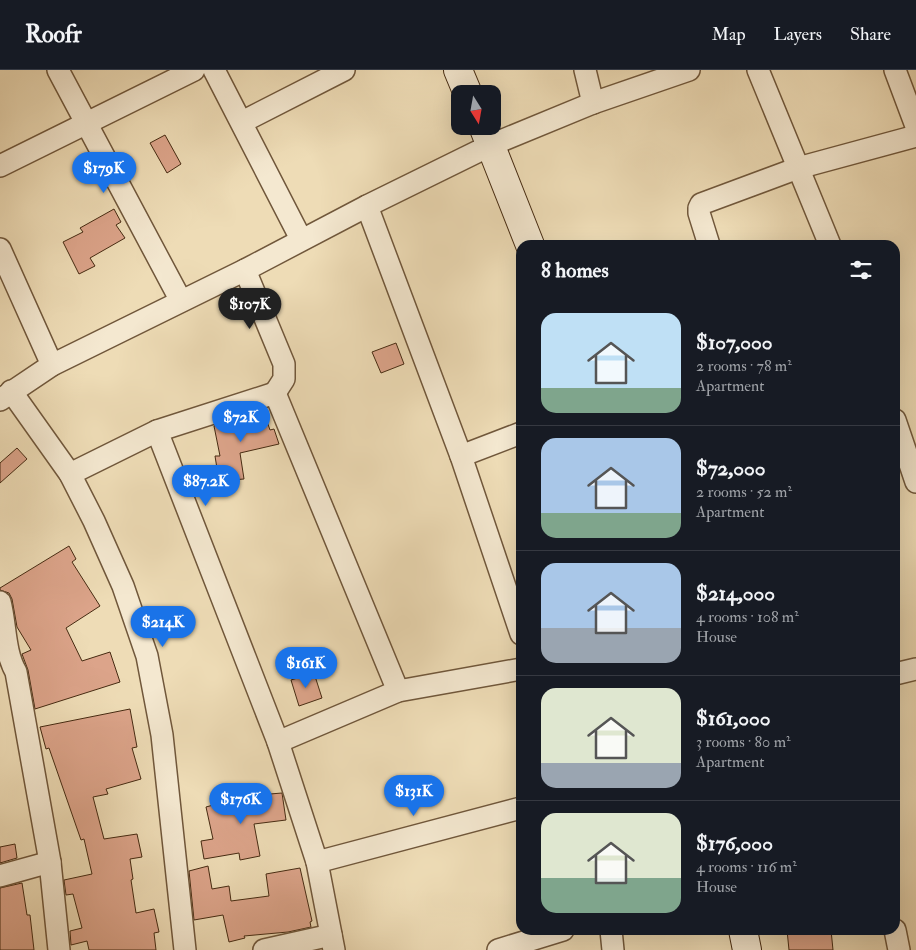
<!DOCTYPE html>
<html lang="en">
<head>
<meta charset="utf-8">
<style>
  :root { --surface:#171b24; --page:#20242c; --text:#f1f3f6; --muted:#9ea1a6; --line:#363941; --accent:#1a73e8 }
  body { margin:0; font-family:"IM FELL Double Pica",serif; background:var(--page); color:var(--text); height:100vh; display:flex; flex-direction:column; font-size:19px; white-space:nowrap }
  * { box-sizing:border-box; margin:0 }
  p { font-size:16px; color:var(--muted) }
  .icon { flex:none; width:28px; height:28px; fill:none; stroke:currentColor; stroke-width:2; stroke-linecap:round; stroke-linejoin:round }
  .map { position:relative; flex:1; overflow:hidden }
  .side { position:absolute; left:516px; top:170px; width:384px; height:695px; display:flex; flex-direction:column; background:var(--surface); border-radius:15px; box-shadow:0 5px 20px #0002 }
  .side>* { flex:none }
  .needle { width:32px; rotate:169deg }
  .tools { position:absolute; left:451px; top:15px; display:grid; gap:10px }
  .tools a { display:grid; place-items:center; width:50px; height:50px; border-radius:10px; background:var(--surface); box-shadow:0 5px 20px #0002; font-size:25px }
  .price { position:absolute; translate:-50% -42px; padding:0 11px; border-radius:18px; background:var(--accent); color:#fff; font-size:16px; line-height:32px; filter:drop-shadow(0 1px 2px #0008) }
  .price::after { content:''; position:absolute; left:50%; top:30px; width:15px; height:11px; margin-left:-8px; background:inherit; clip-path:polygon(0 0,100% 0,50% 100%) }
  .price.on { background:#222; color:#fff }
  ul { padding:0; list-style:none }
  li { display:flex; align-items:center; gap:15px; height:125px; padding:0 25px }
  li+li { border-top:1px solid var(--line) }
  li span { display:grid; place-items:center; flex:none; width:140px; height:100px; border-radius:15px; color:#555 }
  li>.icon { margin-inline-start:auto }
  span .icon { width:60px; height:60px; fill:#fffc; stroke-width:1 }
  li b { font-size:21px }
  h2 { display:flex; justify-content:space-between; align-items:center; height:60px; padding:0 25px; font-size:21px }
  header { display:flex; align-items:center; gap:30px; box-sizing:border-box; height:70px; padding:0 25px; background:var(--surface); border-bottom:1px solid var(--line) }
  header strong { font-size:24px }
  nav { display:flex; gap:28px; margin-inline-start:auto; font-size:18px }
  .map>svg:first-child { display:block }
</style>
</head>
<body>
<header>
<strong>Roofr</strong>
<nav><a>Map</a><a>Layers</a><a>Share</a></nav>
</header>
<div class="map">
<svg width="916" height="880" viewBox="0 0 916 880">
  <rect width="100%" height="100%" fill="#eedcb6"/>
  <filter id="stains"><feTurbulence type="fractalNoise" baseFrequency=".004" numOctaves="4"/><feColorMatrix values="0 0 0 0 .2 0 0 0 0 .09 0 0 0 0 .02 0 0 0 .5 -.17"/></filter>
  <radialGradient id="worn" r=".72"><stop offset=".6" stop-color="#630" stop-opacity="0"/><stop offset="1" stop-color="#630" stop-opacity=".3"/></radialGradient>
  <g fill="#dca48a" stroke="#462b12">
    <path d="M 165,65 L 181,94 L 167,103 L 150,73 Z"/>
    <path d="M 114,139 L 121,152 L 116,155 L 125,168 L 90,188 L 95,196 L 79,204 L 63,172 L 83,162 L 80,158 Z"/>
    <path d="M 396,273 L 404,294 L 381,303 L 372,282 Z"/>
    <path d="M 263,340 L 270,360 L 274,359 L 279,374 L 240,383 L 244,409 L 219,411 L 215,386 L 220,386 L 214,356 Z"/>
    <path d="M 17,378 L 27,389 L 0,413 L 0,393 Z"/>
    <path d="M 69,476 L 76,489 L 72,492 L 100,536 L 66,558 L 82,591 L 110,582 L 120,612 L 35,639 L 28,600 L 22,584 L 31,580 L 17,557 L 12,529 L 9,523 L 0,520 L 0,518 Z"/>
    <path d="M 314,603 L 322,628 L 299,636 L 291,610 Z"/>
    <path d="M 130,639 L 137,677 L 132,678 L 141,709 L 106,719 L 108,724 L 93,727 L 104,769 L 137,764 L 142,787 L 130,789 L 133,809 L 131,810 L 136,843 L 154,839 L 159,862 L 154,863 L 156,880 L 89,880 L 87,871 L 71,875 L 70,861 L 82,858 L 73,824 L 66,825 L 64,810 L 92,804 L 84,769 L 81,770 L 49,678 L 46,679 L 40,657 Z"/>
    <path d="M 282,723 L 286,750 L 254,754 L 260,786 L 240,790 L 239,783 L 204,789 L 201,771 L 213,769 L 206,737 L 246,726 Z"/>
    <path d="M 15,774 L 17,788 L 0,793 L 0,777 Z"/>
    <path d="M 208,796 L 212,819 L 229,816 L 231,831 L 269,826 L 266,804 L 300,798 L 312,851 L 310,852 L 311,857 L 288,862 L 244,866 L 245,868 L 229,872 L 223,845 L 194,850 L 189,801 Z"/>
    <path d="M 22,813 L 27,845 L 30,845 L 34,880 L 0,880 L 0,818 Z"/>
    <path d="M 787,860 L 831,860 L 833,880 L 789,880 Z"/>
  </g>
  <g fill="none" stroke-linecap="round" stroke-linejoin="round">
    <g stroke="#70573b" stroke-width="24">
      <g id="minor">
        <path d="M 58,0 L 181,231"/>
        <path d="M 214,0 L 301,169"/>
        <path d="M 585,0 L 593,33"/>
        <path d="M 758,0 L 830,175"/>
        <path d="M 895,0 L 916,56"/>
        <path d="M 242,52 L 344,0"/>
        <path d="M 0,96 L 194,0"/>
        <path d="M 367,136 L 461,386 L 521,564"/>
        <path d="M 709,175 L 699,143 L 699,138 L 701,134 L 798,98 L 916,66"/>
        <path d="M 0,179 L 52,295"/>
        <path d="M 245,200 L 284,294 L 284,309 L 275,323"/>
        <path d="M 11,321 L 70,404 L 94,451 L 123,516 L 147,586 L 162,665 L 185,880"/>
        <path d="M 0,330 L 52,295 L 245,200 L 367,136 L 491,75 L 593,33 L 689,0"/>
        <path d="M 895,350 L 916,412"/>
        <path d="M 461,386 L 521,363"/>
        <path d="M 70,404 L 157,361"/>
        <path d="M 0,532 C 6,555 4,581 16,602 L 50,792 L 59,880"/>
        <path d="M 895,604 L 916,599"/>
        <path d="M 278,672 L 398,621 L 521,599"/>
        <path d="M 317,792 L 521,738"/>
        <path d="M 0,806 L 50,792"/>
        <path d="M 611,860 L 613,880"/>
        <path d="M 895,860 L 899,880"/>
        <path d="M 264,880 L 331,865"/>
        <path d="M 334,880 L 317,792 L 278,672 L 157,361 L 275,323 L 398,621"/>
        <path d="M 498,880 L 563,860"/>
      </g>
    </g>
    <g stroke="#462b12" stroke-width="30">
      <g id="secondary">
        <path d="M 458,0 L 468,24"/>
        <path d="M 483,56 L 530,175"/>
        <path d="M 743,860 L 747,880"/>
      </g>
    </g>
    <use href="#minor" stroke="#f4e8d0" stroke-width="21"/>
    <use href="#secondary" stroke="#f4e8d0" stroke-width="28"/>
  </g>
  <rect width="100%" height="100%" filter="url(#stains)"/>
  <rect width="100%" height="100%" fill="url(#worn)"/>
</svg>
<div class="tools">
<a><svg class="needle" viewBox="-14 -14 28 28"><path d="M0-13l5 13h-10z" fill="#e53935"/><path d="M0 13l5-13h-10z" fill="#9ea1a6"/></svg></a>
</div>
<b class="price" style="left:104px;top:124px">$179K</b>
<b class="price on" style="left:250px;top:260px">$107K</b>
<b class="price" style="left:241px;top:373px">$72K</b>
<b class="price" style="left:206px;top:437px">$87.2K</b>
<b class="price" style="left:163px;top:578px">$214K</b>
<b class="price" style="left:306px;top:619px">$161K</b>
<b class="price" style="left:414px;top:747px">$131K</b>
<b class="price" style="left:241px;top:755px">$176K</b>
<section class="side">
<h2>8 homes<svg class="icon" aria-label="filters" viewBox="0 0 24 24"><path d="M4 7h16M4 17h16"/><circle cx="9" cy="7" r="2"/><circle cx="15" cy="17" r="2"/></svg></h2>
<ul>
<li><span style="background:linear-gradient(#bfe0f5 75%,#7fa58c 0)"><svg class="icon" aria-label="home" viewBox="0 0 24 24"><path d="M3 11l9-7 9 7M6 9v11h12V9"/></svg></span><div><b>$107,000</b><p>2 rooms · 78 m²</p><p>Apartment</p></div></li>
<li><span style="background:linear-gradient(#a9c7e8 75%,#7fa58c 0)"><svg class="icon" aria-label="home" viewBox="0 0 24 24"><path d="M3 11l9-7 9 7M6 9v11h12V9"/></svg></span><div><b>$72,000</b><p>2 rooms · 52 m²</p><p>Apartment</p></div></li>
<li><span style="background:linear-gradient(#a9c7e8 65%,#9aa5b1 0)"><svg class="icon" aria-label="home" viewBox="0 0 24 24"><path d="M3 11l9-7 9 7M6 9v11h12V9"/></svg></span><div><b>$214,000</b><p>4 rooms · 108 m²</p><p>House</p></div></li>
<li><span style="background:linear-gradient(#dfe7d0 75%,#9aa5b1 0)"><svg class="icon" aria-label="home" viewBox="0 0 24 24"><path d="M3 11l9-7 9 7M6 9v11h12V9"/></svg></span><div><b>$161,000</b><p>3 rooms · 80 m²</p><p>Apartment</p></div></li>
<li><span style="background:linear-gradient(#dfe7d0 65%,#7fa58c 0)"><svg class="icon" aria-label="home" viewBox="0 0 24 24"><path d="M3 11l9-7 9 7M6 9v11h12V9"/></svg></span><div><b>$176,000</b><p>4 rooms · 116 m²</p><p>House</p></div></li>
</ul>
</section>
</div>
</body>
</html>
